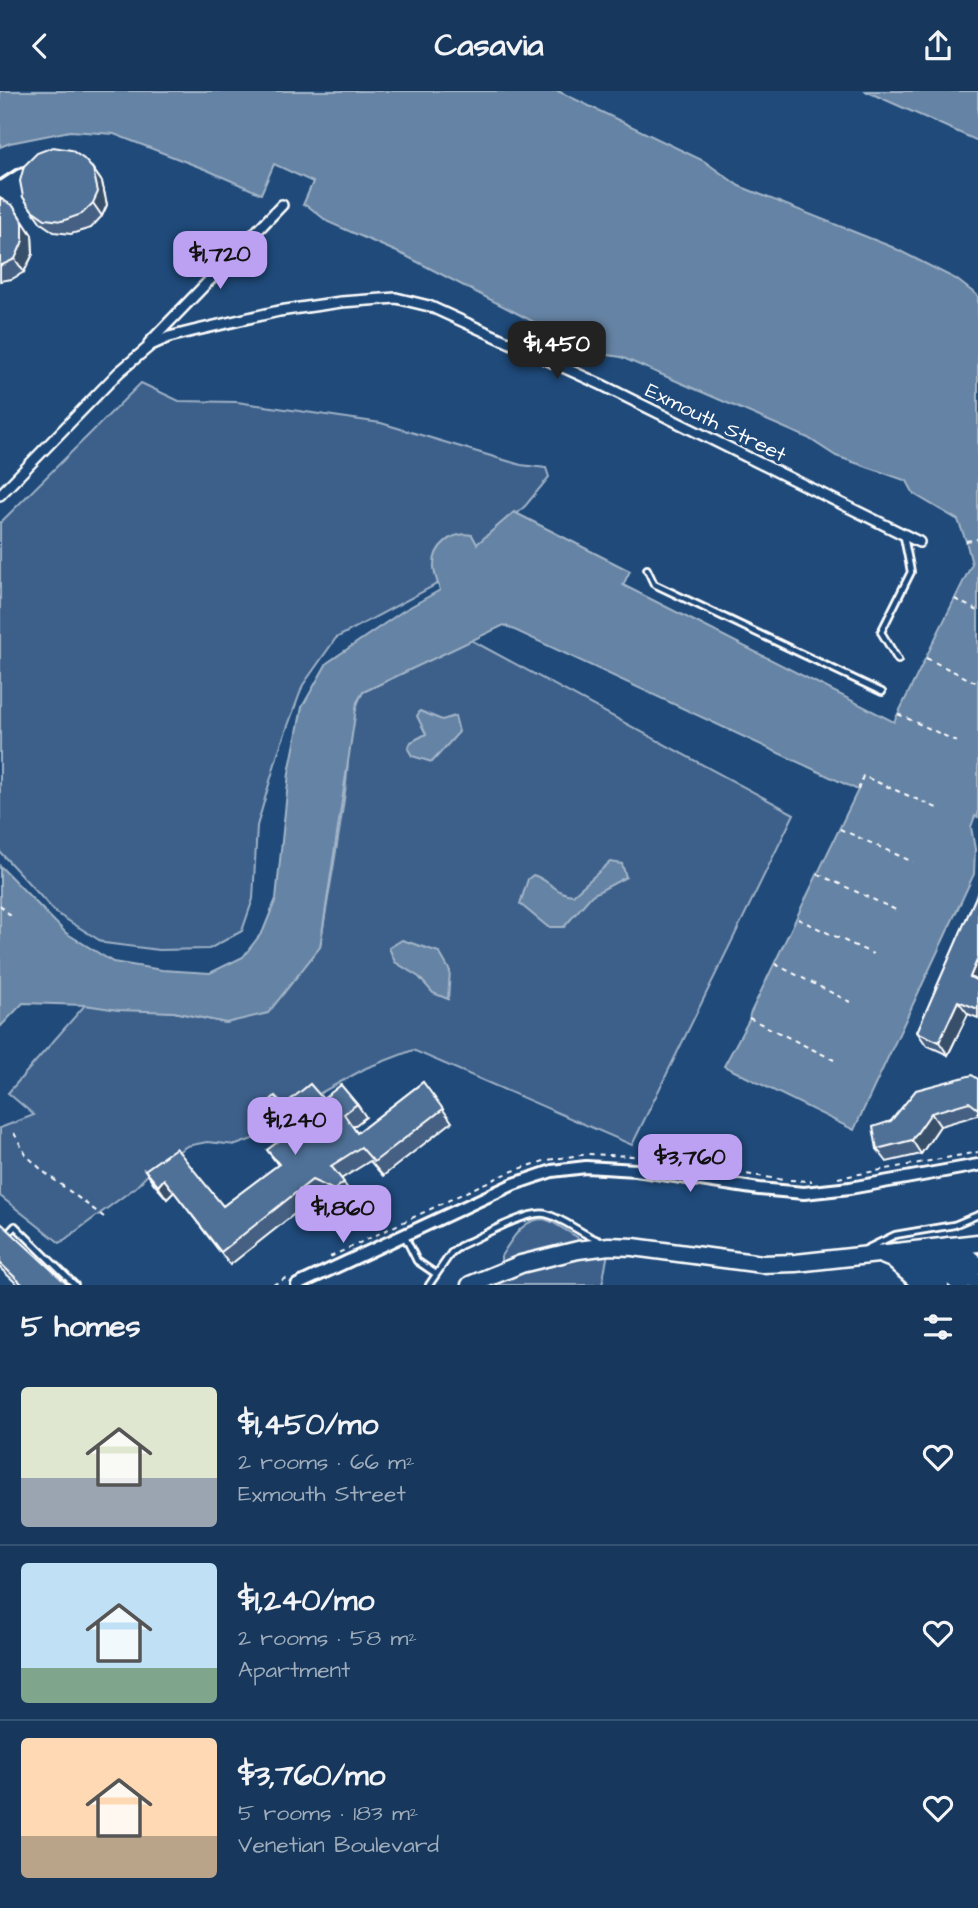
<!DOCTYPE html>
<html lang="en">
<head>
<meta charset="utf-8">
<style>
  :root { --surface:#17385c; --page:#244365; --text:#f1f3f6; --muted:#9eacbb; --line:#365272; --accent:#bca0f2 }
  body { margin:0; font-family:"Architects Daughter",sans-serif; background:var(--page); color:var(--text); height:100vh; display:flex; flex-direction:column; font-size:26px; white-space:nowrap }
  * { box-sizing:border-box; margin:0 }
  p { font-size:23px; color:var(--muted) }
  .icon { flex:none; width:38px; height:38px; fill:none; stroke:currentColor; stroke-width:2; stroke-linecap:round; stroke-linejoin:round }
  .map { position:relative; height:1194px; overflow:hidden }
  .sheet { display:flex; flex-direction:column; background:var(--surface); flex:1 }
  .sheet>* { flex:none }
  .price { position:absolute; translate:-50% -60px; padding:0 16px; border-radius:14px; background:var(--accent); color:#111; font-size:23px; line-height:46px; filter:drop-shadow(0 2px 4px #0008) }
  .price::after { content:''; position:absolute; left:50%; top:42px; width:21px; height:16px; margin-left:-10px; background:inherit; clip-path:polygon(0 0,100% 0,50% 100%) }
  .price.current { background:#222; color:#fff }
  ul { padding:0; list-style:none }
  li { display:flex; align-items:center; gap:21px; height:175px; padding:0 21px }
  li+li { border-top:2px solid var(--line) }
  li span { display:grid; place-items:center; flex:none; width:196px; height:140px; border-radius:7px; color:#555 }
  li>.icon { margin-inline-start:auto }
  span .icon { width:84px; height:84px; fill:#fffc; stroke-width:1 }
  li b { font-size:30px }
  h2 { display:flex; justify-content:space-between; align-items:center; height:84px; padding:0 21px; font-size:30px }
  header { display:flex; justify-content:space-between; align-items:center; height:91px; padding:0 21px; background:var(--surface); font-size:32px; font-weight:700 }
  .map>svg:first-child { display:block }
</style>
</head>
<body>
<header><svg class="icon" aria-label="back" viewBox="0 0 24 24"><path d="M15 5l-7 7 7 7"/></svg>Casavia<svg class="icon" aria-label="share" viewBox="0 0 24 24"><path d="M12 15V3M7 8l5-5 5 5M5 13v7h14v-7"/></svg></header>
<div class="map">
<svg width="978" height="1194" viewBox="0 0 978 1194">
  <rect width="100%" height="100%" fill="#1f4a7a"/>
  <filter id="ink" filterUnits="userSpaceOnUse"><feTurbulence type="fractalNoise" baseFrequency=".0143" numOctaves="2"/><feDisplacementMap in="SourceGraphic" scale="14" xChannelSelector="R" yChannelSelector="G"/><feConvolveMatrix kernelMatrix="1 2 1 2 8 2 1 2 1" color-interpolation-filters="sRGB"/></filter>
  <g filter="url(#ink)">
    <g fill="#3c618b" stroke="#9eb0c5" stroke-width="2">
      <path d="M 141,292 L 179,310 L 237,311 L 381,332 L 521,374 L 546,377 L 549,386 L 526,414 L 454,484 L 336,547 L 303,594 L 279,659 L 257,735 L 253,808 L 242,840 L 209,858 L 159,859 L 104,852 L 56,822 L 0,761 L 0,432 Z"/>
      <path d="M 471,549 L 794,723 L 632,1054 L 413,959 L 366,977 L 264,1033 L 272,1041 L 236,1054 L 207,1051 L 187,1055 L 155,1076 L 136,1096 L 60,1152 L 0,1105 L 0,1037 L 34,1024 L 8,1002 L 85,914 L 174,921 L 226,932 L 320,856 C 328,805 338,753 345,701 C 350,667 346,631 363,601 Z"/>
      <path d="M 544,1128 L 552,1131 L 577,1146 L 579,1149 L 578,1152 L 501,1171 L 501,1165 C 512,1149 521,1128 544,1128 Z"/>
      <path d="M 608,1162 L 602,1194 L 484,1194 L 537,1176 L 562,1169 Z"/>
    </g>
    <g fill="#6583a4" stroke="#a3b5c8" stroke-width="2">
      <path d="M 0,0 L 558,0 L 704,70 L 739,95 L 892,156 L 956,188 L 978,205 L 978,726 L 975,725 L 971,736 L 975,758 L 974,783 L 854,1039 L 724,975 L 749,929 L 750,923 L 858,699 L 504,534 L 363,601 L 357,611 L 320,856 L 268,922 L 226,932 L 174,921 L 118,919 L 85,914 L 23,912 L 0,936 L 0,775 L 66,842 L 113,871 L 162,879 L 210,882 L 243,866 L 263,840 L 276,808 L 289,682 L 302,616 L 327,572 L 403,520 L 440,499 C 438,492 434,483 434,476 C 433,455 452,440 472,444 L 477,453 L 514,421 L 630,480 L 623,494 L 894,631 L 972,473 L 966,450 L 958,429 L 914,403 L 907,390 L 836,365 L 808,347 L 621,266 L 594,262 L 406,165 L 328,131 L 308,115 L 303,114 L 313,91 L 274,73 L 261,103 L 207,79 L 114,43 L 70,40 L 10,52 L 0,56 Z"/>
      <path d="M 864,0 L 978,0 L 978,50 L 870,2 Z"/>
      <path d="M 420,620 L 442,629 L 455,625 L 459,641 L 432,671 L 412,665 L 408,658 L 411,651 L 426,643 L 417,625 Z"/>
      <path d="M 610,771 L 622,773 L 626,786 L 592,804 L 564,836 L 548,836 L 520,813 L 528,788 L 533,784 C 548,788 558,804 573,804 Z"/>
      <path d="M 402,849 L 439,861 L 450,880 L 448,908 L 433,902 L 419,886 L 395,871 L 389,857 Z"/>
    </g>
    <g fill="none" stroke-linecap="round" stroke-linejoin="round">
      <g stroke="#fff" stroke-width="10">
        <g id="service">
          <path d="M 647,478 L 654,493 L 882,601"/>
          <path d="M 898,569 L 881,541 L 911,481 L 904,446"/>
          <path d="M 404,1144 L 417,1170 L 436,1183"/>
          <path d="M 0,1151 L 15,1135 L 75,1194"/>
          <path d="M 866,1158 L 895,1144 L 954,1134 L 978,1124"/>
          <path d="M 429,1194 L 451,1162 L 460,1155 C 478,1147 529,1118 546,1123 C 565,1128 581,1143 600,1150"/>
        </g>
      </g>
      <g stroke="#fff" stroke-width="14">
        <g id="minor">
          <path d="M 149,252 L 282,114"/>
          <path d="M 0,404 L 119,281 L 151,254 L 169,246 L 193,240 L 279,220 L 341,211 L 396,207 L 429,215 L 602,294 L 919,451"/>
        </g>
      </g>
      <g stroke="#fff" stroke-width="16">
        <path id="tertiary" d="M 297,1194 L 514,1093 L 552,1080 L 586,1076 L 636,1079 L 759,1098 L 804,1102 L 850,1097 L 978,1074"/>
      </g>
      <g stroke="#fff" stroke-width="21">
        <g id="motorway">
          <path d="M 948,1155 L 961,1160 L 978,1175"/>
          <path d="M 929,1158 L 942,1163 L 978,1193"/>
          <path d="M 916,1160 L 926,1164 L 961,1194"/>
          <path d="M 895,1161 L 909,1167 L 940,1194"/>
          <path d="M 882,1164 L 892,1168 L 922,1194"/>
          <path d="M 470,1194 L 521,1173 L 578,1159 L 609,1155 L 633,1156 L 762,1173 L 796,1172 L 978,1152"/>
        </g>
      </g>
      <g stroke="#fff" stroke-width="2" stroke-dasharray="5 5" stroke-linecap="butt">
        <path d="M 966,450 L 978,448"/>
        <path d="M 955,508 L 978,520"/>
        <path d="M 926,567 L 977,592"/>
        <path d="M 898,623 L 960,652"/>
        <path d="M 858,699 L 863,685 L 939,718"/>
        <path d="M 840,738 L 913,771"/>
        <path d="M 818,783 L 896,819"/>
        <path d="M 0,814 L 13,827"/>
        <path d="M 798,828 L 873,863"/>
        <path d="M 775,873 L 850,911"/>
        <path d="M 749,927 L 834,969"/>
        <path d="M 14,1042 L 26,1064 L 44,1081 L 104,1126"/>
        <path d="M 838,1087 L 978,1061"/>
        <path d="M 790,1089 L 812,1090"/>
        <path d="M 330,1166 L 483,1093 L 513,1080 L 547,1069 L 588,1063 L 632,1065 L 784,1089"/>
        <path d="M 273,1194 L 290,1185"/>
      </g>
      <use href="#service" stroke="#1f4a7a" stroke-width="4.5"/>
      <use href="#minor" stroke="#1f4a7a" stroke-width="9"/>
      <use href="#tertiary" stroke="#1f4a7a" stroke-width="10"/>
      <use href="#motorway" stroke="#1f4a7a" stroke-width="16"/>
      <path stroke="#fff" stroke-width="3.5" d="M 0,89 L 17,78 L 41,70"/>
    </g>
    <g fill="#456182" stroke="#fff" stroke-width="2">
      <path d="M 93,78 L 102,91 L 107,114 L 102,125 L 91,137 L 71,143 L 54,141 L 41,132 L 23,106 Z"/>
      <path d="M 0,107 L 22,129 L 32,144 L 33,163 L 24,181 L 12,188 L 0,190 Z"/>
      <path d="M 978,801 L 978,927 L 968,923 L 948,964 L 926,954 L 917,941 Z"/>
      <path d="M 978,988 L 978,1024 L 940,1035 L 921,1063 L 887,1071 L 877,1058 L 891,1030 Z"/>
      <path d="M 423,991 L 452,1031 L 383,1085 L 370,1070 L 341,1088 L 353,1105 L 343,1112 L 321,1102 L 230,1174 L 174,1101 L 167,1108 L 154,1093 L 145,1079 L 223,1115 L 278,1074 L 267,1059 L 282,1048 L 260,1019 L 323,1008 L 357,1013 L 366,1026 L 353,1036 L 357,1042 Z"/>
      <path d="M 0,1135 L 68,1194 L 18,1194 L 0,1177 Z"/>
    </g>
    <g fill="#384f6a" stroke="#fff" stroke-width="2">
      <path d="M 93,78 L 102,91 L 107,114 L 102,125 L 93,112 Z"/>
      <path d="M 13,115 L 32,144 L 33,163 L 24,181 L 15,168 Z"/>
      <path d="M 978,867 L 978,898 L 970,886 Z"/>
      <path d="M 958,910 L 968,923 L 948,964 L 939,951 Z"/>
      <path d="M 931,1022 L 940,1035 L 921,1063 L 912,1049 Z"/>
      <path d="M 164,1088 L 174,1101 L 167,1108 L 158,1095 Z"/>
    </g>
    <g fill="#507197" stroke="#fff" stroke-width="2">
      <path d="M 53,56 L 71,59 L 84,68 L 93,78 L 98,101 L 93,112 L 82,123 L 62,130 L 45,128 L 32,119 L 23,106 L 20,90 L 24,75 L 37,62 Z"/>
      <path d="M 0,107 L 13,115 L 23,131 L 23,150 L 15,168 L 0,175 Z"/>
      <path d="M 978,801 L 978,867 L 970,886 L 978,890 L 978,918 L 958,910 L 939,951 L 917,941 Z"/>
      <path d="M 972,984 L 978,988 L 978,1018 L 969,1011 L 931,1022 L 912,1049 L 877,1058 L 873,1036 L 891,1030 L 916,999 Z"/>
      <path d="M 423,991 L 443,1018 L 374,1071 L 361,1056 L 331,1075 L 344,1091 L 334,1099 L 312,1089 L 221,1161 L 164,1088 L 158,1095 L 145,1079 L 176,1057 L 223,1115 L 279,1073 L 267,1059 L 283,1047 L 260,1019 L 275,1005 L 284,1014 L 310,993 L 323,1008 L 341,994 L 357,1013 L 344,1023 L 357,1042 Z"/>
      <path d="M 2,1133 L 68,1194 L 23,1194 L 0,1172 L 0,1135 Z"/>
    </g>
  </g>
  <g text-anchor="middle" stroke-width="7" stroke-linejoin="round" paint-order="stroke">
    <g font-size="21" fill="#fff" stroke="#1f4a7a">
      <text transform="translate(716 331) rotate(26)" y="7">Exmouth Street</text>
    </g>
  </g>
</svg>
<b class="price" style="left:220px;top:200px">$1,720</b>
<b class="price current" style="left:557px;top:290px">$1,450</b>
<b class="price" style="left:295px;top:1066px">$1,240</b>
<b class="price" style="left:690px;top:1103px">$3,760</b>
<b class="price" style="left:343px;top:1154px">$1,860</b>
</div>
<section class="sheet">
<h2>5 homes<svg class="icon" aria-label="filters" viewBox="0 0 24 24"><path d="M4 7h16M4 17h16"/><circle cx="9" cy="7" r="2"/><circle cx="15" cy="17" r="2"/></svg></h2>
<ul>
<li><span style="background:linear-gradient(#dfe7d0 65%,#9aa5b1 0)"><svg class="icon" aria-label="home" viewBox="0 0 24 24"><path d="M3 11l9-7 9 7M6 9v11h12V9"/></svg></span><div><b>$1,450/mo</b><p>2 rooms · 66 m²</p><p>Exmouth Street</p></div><svg class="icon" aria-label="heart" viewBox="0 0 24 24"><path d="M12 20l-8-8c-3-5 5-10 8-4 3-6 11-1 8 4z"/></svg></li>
<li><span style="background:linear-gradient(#bfe0f5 75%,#7fa58c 0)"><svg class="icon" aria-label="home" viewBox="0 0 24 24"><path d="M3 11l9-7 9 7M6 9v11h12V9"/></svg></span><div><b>$1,240/mo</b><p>2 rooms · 58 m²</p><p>Apartment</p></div><svg class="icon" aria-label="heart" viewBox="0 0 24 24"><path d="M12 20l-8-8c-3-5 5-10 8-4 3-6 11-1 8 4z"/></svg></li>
<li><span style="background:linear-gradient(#ffd9b3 70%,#b9a48a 0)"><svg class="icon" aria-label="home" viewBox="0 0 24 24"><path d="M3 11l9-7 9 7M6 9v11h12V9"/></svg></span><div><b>$3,760/mo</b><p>5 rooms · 183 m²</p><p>Venetian Boulevard</p></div><svg class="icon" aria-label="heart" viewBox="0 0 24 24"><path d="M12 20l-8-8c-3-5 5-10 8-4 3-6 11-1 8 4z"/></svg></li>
</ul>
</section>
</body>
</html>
